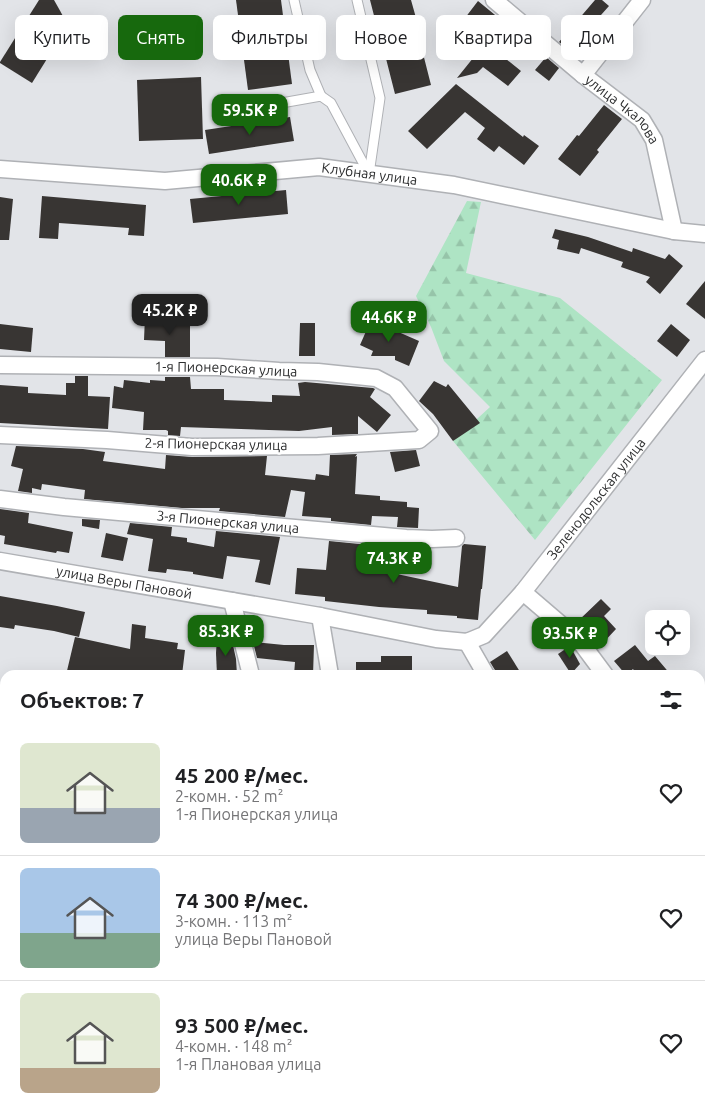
<!DOCTYPE html>
<html lang="ru">
<head>
<meta charset="utf-8">
<style>
  :root { --surface:#fff; --page:#f2f2f2; --text:#202124; --muted:#757577; --line:#e0e0e0; --accent:#17690d }
  body { margin:0; font-family:Ubuntu,sans-serif; background:var(--page); color:var(--text); height:100vh; display:flex; flex-direction:column; font-size:19px; white-space:nowrap }
  * { box-sizing:border-box; margin:0 }
  p { font-size:16px; color:var(--muted) }
  .icon { flex:none; width:28px; height:28px; fill:none; stroke:currentColor; stroke-width:2; stroke-linecap:round; stroke-linejoin:round }
  .map { position:relative; flex:1; overflow:hidden }
  .panel { position:absolute; left:0px; top:670px; width:705px; height:446px; display:flex; flex-direction:column; background:var(--surface); border-radius:15px 15px 0 0; box-shadow:0 5px 20px #0002 }
  .panel>* { flex:none }
  .guide { position:absolute; left:15px; top:15px; width:675px; height:45px; display:flex; gap:10px }
  .fabs { position:absolute; left:645px; top:610px; display:grid; gap:10px }
  .fabs a { display:grid; place-items:center; width:45px; height:45px; border-radius:8px; background:var(--surface); box-shadow:0 5px 20px #0002; font-size:25px }
  .price { position:absolute; translate:-50% -42px; padding:0 11px; border-radius:10px; background:var(--accent); color:#fff; font-size:16px; line-height:32px; filter:drop-shadow(0 1px 2px #0008) }
  .price::after { content:''; position:absolute; left:50%; top:30px; width:15px; height:11px; margin-left:-8px; background:inherit; clip-path:polygon(0 0,100% 0,50% 100%) }
  .price.current { background:#222; color:#fff }
  ul { padding:0; list-style:none }
  li { display:flex; align-items:center; gap:15px; height:125px; padding:0 20px }
  li+li { border-top:1px solid var(--line) }
  li span { display:grid; place-items:center; flex:none; width:140px; height:100px; border-radius:8px; color:#555 }
  li>.icon { margin-inline-start:auto }
  span .icon { width:60px; height:60px; fill:#fffc; stroke-width:1 }
  li b { font-size:21px }
  h2 { display:flex; justify-content:space-between; align-items:center; height:60px; padding:0 20px; font-size:21px }
  .chip { padding:0 18px; border-radius:8px; background:var(--surface); box-shadow:0 5px 20px #0002; font-size:18px; line-height:45px }
  .chip.current { background:var(--accent); color:#fff }
  .map>svg:first-child { display:block }
</style>
</head>
<body>
<div class="map">
<svg width="705" height="1116" viewBox="0 0 705 1116">
  <defs>
    <pattern id="forest-firs" width="22" height="20" patternUnits="userSpaceOnUse" patternTransform="scale(1.25)"><rect width="22" height="20" fill="#aee4c4"/><path d="M5 1l3.5 6h-7zM16 11l3.5 6h-7z" fill="#96c4a9"/></pattern>
  </defs>
  <rect width="100%" height="100%" fill="#e2e4e8"/>
  <path fill="url(#forest-firs)" d="M 467,201 L 481,202 L 466,273 L 560,298 L 662,380 L 535,540 L 453,441 L 490,407 L 444,361 L 431,327 L 416,296 Z"/>
  <g fill="#383533">
    <path d="M 39,0 L 54,0 L 68,25 L 32,83 L 0,63 L 0,62 Z"/>
    <path d="M 236,0 L 281,0 L 292,84 L 248,90 Z"/>
    <path d="M 370,0 L 411,0 L 418,25 L 416,26 L 431,85 L 395,94 L 380,35 L 379,35 Z"/>
    <path d="M 595,0 L 602,0 L 609,6 L 585,33 L 596,42 L 582,60 L 559,42 Z"/>
    <path d="M 478,1 L 523,38 L 506,59 L 521,71 L 508,86 L 483,67 L 477,73 L 457,78 L 490,37 L 465,18 Z"/>
    <path d="M 546,57 L 559,68 L 549,81 L 535,70 Z"/>
    <path d="M 201,77 L 203,139 L 139,141 L 137,80 Z"/>
    <path d="M 456,84 L 523,137 L 524,135 L 539,146 L 524,165 L 499,146 L 494,152 L 477,139 L 485,128 L 465,112 L 427,149 L 408,131 Z"/>
    <path d="M 604,105 L 622,119 L 597,150 L 599,152 L 580,176 L 558,159 L 577,135 L 579,136 Z"/>
    <path d="M 290,117 L 294,141 L 209,154 L 205,130 Z"/>
    <path d="M 286,190 L 288,214 L 193,223 L 190,199 Z"/>
    <path d="M 42,196 L 146,205 L 144,236 L 128,235 L 129,228 L 59,223 L 58,239 L 39,238 Z"/>
    <path d="M 0,197 L 13,199 L 9,240 L 0,240 Z"/>
    <path d="M 555,229 L 588,237 L 632,252 L 633,248 L 665,259 L 669,254 L 683,266 L 660,294 L 646,282 L 650,277 L 621,267 L 623,262 L 581,248 L 579,254 L 557,249 L 559,240 L 552,238 Z"/>
    <path d="M 705,281 L 705,319 L 686,304 Z"/>
    <path d="M 145,316 L 160,317 L 160,322 L 190,321 L 190,357 L 165,357 L 165,341 L 144,340 Z"/>
    <path d="M 371,320 L 419,341 L 409,366 L 395,360 L 395,356 L 371,356 L 373,351 L 360,345 Z"/>
    <path d="M 300,323 L 315,323 L 315,356 L 299,356 Z"/>
    <path d="M 0,324 L 33,328 L 31,352 L 0,349 Z"/>
    <path d="M 671,324 L 690,340 L 677,357 L 657,341 Z"/>
    <path d="M 75,376 L 88,376 L 88,396 L 110,397 L 108,429 L 0,423 L 0,385 L 28,387 L 28,393 L 66,395 L 66,383 L 75,383 Z"/>
    <path d="M 165,377 L 190,377 L 191,389 L 224,389 L 224,400 L 272,402 L 272,395 L 300,396 L 298,383 L 305,382 L 373,388 L 375,389 L 370,397 L 391,415 L 377,432 L 358,416 L 358,434 L 332,435 L 332,427 L 299,431 L 181,427 L 180,436 L 168,435 L 168,431 L 166,430 L 143,430 L 144,412 L 112,408 L 114,386 L 123,388 L 124,380 L 150,383 L 150,380 L 165,381 Z"/>
    <path d="M 434,381 L 446,387 L 448,384 L 480,423 L 453,441 L 433,414 L 419,401 Z"/>
    <path d="M 16,446 L 83,449 L 105,452 L 103,461 L 165,469 L 166,455 L 192,457 L 267,456 L 265,475 L 315,480 L 316,474 L 329,476 L 330,455 L 357,454 L 355,457 L 357,456 L 355,494 L 380,496 L 380,500 L 407,502 L 407,507 L 419,508 L 418,528 L 397,527 L 398,517 L 372,516 L 371,525 L 331,521 L 331,518 L 302,516 L 305,492 L 291,490 L 285,517 L 219,511 L 220,508 L 182,508 L 84,499 L 85,490 L 42,484 L 41,490 L 32,488 L 32,493 L 18,491 L 23,469 L 11,466 Z"/>
    <path d="M 416,450 L 420,466 L 395,472 L 390,452 Z"/>
    <path d="M 0,509 L 29,513 L 28,523 L 73,532 L 69,553 L 57,551 L 56,553 L 4,544 L 5,536 L 0,535 Z"/>
    <path d="M 82,519 L 100,520 L 99,529 L 82,526 Z"/>
    <path d="M 130,523 L 172,527 L 171,536 L 187,538 L 187,542 L 214,547 L 216,531 L 280,537 L 270,585 L 255,582 L 260,560 L 227,556 L 223,579 L 193,574 L 193,572 L 167,569 L 166,573 L 148,571 L 153,539 L 127,534 Z"/>
    <path d="M 106,533 L 128,538 L 123,561 L 101,557 Z"/>
    <path d="M 329,541 L 370,545 L 370,552 L 361,552 L 359,566 L 458,587 L 462,546 L 464,544 L 486,546 L 482,589 L 481,589 L 478,620 L 457,618 L 457,616 L 427,614 L 427,610 L 379,607 L 325,601 L 325,597 L 295,594 L 297,568 L 326,570 Z"/>
    <path d="M 396,547 L 421,549 L 421,557 L 395,554 Z"/>
    <path d="M 0,596 L 57,606 L 85,612 L 79,637 L 54,631 L 15,625 L 14,629 L 0,627 Z"/>
    <path d="M 601,599 L 611,609 L 604,616 L 616,629 L 602,644 L 578,621 Z"/>
    <path d="M 132,624 L 146,626 L 145,638 L 178,643 L 177,649 L 185,650 L 182,675 L 66,675 L 75,637 L 130,649 Z"/>
    <path d="M 217,636 L 231,636 L 236,659 L 237,675 L 217,675 L 216,653 Z"/>
    <path d="M 253,642 L 284,645 L 314,645 L 313,675 L 294,675 L 295,662 L 257,658 Z"/>
    <path d="M 635,645 L 648,661 L 655,656 L 671,675 L 631,675 L 635,672 L 633,669 L 626,675 L 614,661 Z"/>
    <path d="M 570,646 L 580,664 L 571,674 L 558,654 Z"/>
    <path d="M 507,651 L 522,675 L 498,675 L 490,662 Z"/>
    <path d="M 381,656 L 412,656 L 412,675 L 356,675 L 356,662 L 381,662 Z"/>
  </g>
  <g fill="none" stroke-linecap="round" stroke-linejoin="round">
    <g stroke="#afb1b5" stroke-width="11">
      <g id="lane">
        <path d="M 294,0 L 310,70 L 321,96"/>
        <path d="M 357,0 L 380,98 L 369,174"/>
        <path d="M 220,114 L 321,96 L 331,103 L 369,174"/>
      </g>
    </g>
    <g stroke="#afb1b5" stroke-width="19">
      <g id="street">
        <path id="s1" d="M 494,0 L 583,75 L 642,120 L 654,140 L 674,231"/>
        <path d="M 583,75 L 642,0"/>
        <path id="s2" d="M 0,169 L 165,181 L 319,167 L 454,185 L 674,231 L 705,234"/>
        <path id="s3" d="M 0,365 L 217,367 L 279,371 L 318,372 L 376,378 L 395,388 L 430,431 L 419,440 L 318,446 L 192,447 L 107,440 L 0,435"/>
        <path id="s4" d="M 0,499 L 64,507 L 406,538 L 432,539 L 456,538"/>
        <path id="s5" d="M 0,561 L 320,616 L 436,639 L 467,642 L 484,635 L 523,592 L 705,360"/>
        <path d="M 523,592 L 579,640 L 605,675"/>
        <path d="M 232,601 L 251,675"/>
        <path d="M 320,616 L 330,675"/>
        <path d="M 467,642 L 486,675"/>
        <path d="M 0,736 L 5,741"/>
        <path d="M 700,805 L 705,811"/>
        <path d="M 700,924 L 705,923"/>
        <path d="M 700,1029 L 705,1038"/>
        <path d="M 0,1086 L 5,1085"/>
        <path d="M 207,1111 L 208,1116"/>
        <path d="M 631,1111 L 632,1116"/>
        <path d="M 365,1116 L 366,1111"/>
      </g>
    </g>
    <use href="#lane" stroke="#fff" stroke-width="9"/>
    <use href="#street" stroke="#fff" stroke-width="16"/>
  </g>
  <g text-anchor="middle" stroke-width="5" stroke-linejoin="round" paint-order="stroke">
    <g font-size="14" fill="#2e2f30" stroke="#fff">
      <text dy="5" stroke="none"><textPath href="#s1" startOffset="169">улица Чкалова</textPath></text>
      <text dy="5" stroke="none"><textPath href="#s2" startOffset="371">Клубная улица</textPath></text>
      <text dy="5" stroke="none"><textPath href="#s3" startOffset="226">1-я Пионерская улица</textPath></text>
      <text transform="translate(216 444) rotate(1)" y="5">2-я Пионерская улица</text>
      <text dy="5" stroke="none"><textPath href="#s5" startOffset="669">Зеленодольская улица</textPath></text>
      <text dy="5" stroke="none"><textPath href="#s4" startOffset="229">3-я Пионерская улица</textPath></text>
      <text dy="5" stroke="none"><textPath href="#s5" startOffset="126">улица Веры Пановой</textPath></text>
    </g>
  </g>
</svg>
<div class="fabs">
<a><svg class="icon" aria-label="locate" viewBox="0 0 24 24"><circle cx="12" cy="12" r="6"/><path d="M12 2v4M12 18v4M2 12h4M18 12h4"/></svg></a>
</div>
<b class="price" style="left:250px;top:136px">59.5K ₽</b>
<b class="price" style="left:239px;top:206px">40.6K ₽</b>
<b class="price current" style="left:170px;top:336px">45.2K ₽</b>
<b class="price" style="left:389px;top:343px">44.6K ₽</b>
<b class="price" style="left:394px;top:584px">74.3K ₽</b>
<b class="price" style="left:226px;top:657px">85.3K ₽</b>
<b class="price" style="left:570px;top:659px">93.5K ₽</b>
<div class="guide">
<a class="chip">Купить</a>
<a class="chip current">Снять</a>
<a class="chip">Фильтры</a>
<a class="chip">Новое</a>
<a class="chip">Квартира</a>
<a class="chip">Дом</a>
</div>
<section class="panel">
<h2>Объектов: 7<svg class="icon" aria-label="filters" viewBox="0 0 24 24"><path d="M4 7h16M4 17h16"/><circle cx="9" cy="7" r="2"/><circle cx="15" cy="17" r="2"/></svg></h2>
<ul>
<li><span style="background:linear-gradient(#dfe7d0 65%,#9aa5b1 0)"><svg class="icon" aria-label="home" viewBox="0 0 24 24"><path d="M3 11l9-7 9 7M6 9v11h12V9"/></svg></span><div><b>45 200 ₽/мес.</b><p>2-комн. · 52 m²</p><p>1-я Пионерская улица</p></div><svg class="icon" aria-label="heart" viewBox="0 0 24 24"><path d="M12 20l-8-8c-3-5 5-10 8-4 3-6 11-1 8 4z"/></svg></li>
<li><span style="background:linear-gradient(#a9c7e8 65%,#7fa58c 0)"><svg class="icon" aria-label="home" viewBox="0 0 24 24"><path d="M3 11l9-7 9 7M6 9v11h12V9"/></svg></span><div><b>74 300 ₽/мес.</b><p>3-комн. · 113 m²</p><p>улица Веры Пановой</p></div><svg class="icon" aria-label="heart" viewBox="0 0 24 24"><path d="M12 20l-8-8c-3-5 5-10 8-4 3-6 11-1 8 4z"/></svg></li>
<li><span style="background:linear-gradient(#dfe7d0 75%,#b9a48a 0)"><svg class="icon" aria-label="home" viewBox="0 0 24 24"><path d="M3 11l9-7 9 7M6 9v11h12V9"/></svg></span><div><b>93 500 ₽/мес.</b><p>4-комн. · 148 m²</p><p>1-я Плановая улица</p></div><svg class="icon" aria-label="heart" viewBox="0 0 24 24"><path d="M12 20l-8-8c-3-5 5-10 8-4 3-6 11-1 8 4z"/></svg></li>
</ul>
</section>
</div>
</body>
</html>
